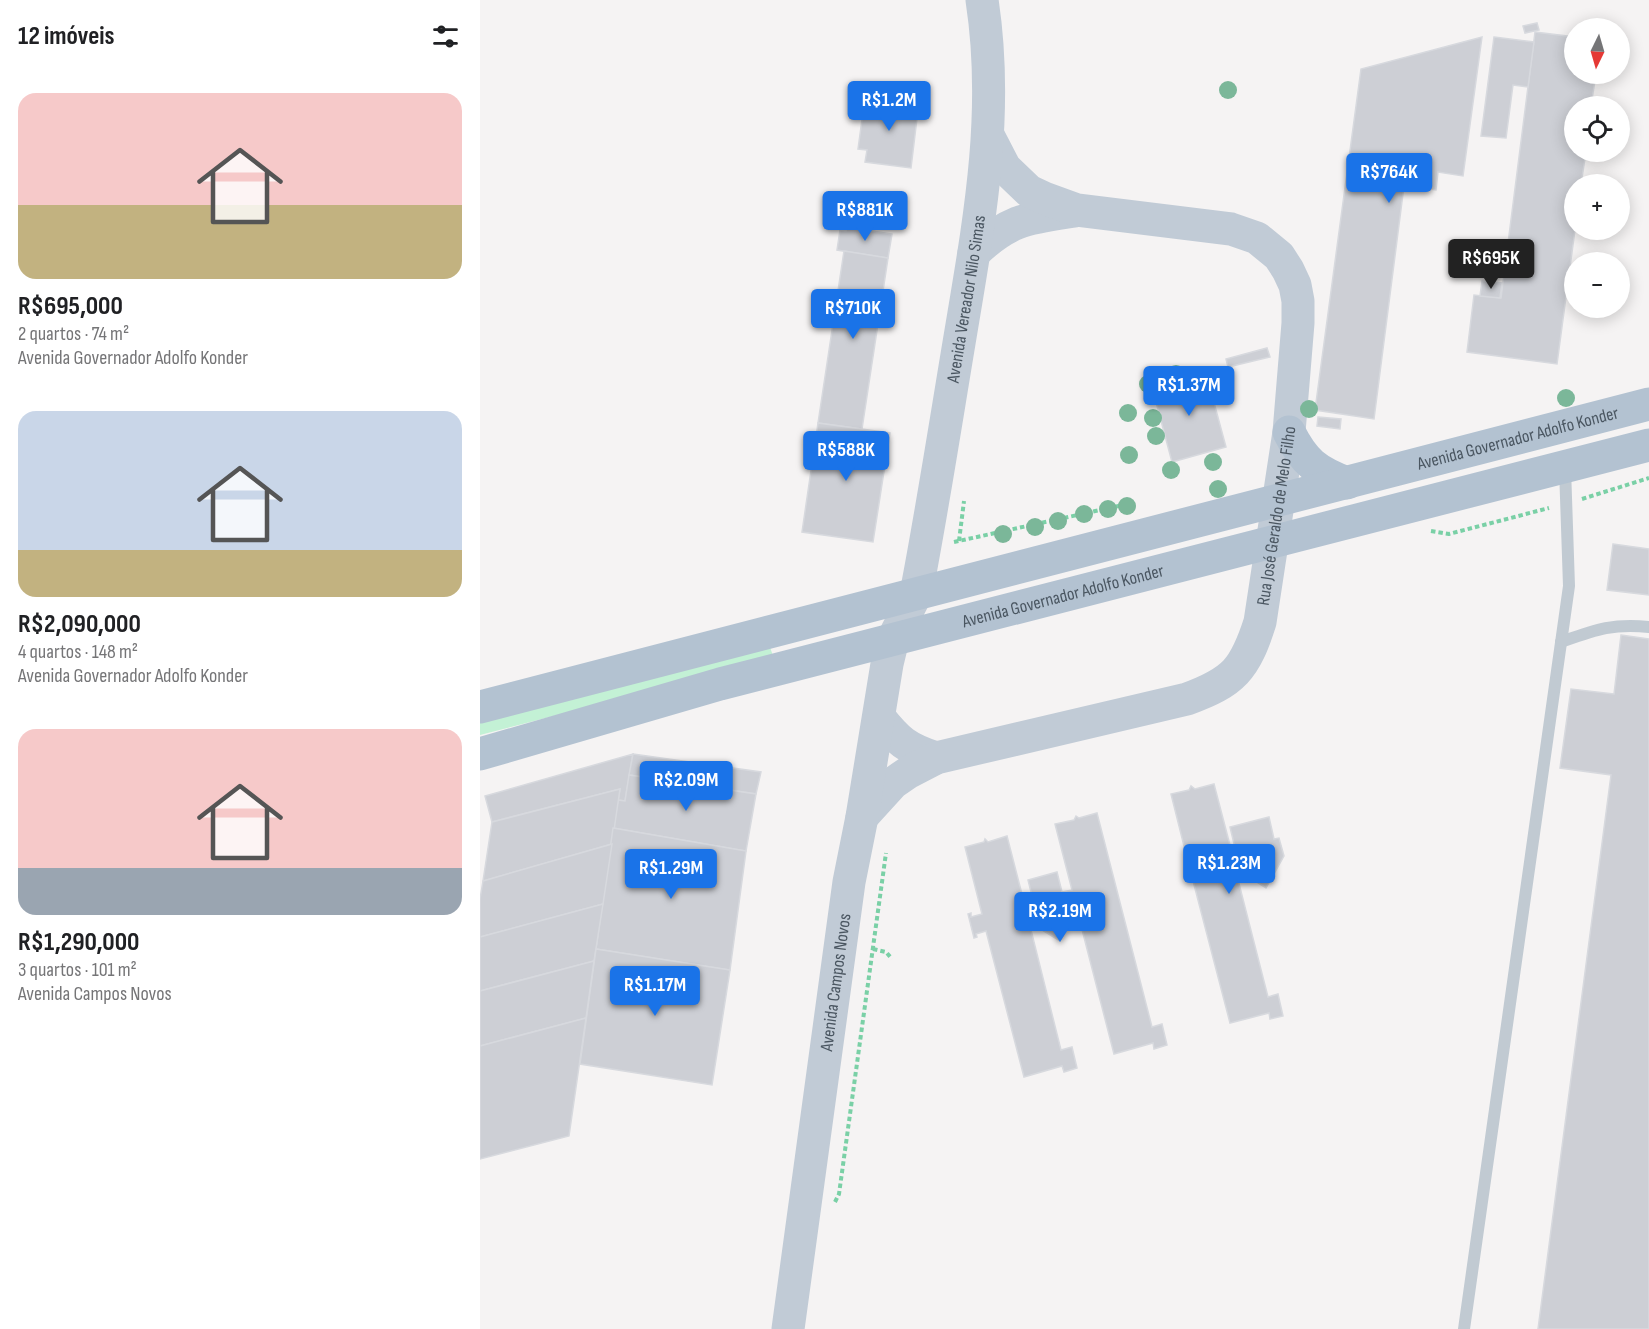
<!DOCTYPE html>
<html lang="pt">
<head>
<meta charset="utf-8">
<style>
  :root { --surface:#fff; --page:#f6f6f6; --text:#202124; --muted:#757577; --accent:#1a73e8 }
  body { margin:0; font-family:"Sofia Sans Condensed",sans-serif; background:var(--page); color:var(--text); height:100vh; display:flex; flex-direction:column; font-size:22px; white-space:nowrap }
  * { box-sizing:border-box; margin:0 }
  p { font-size:20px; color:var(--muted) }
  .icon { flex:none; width:33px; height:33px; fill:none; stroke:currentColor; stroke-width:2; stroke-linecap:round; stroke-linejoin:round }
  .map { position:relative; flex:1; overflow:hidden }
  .drawer { display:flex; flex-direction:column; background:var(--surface); width:480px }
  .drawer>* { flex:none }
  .needle { width:39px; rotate:185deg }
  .controls { position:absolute; left:1084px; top:18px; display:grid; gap:12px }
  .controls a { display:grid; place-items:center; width:66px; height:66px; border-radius:50%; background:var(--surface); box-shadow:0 3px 15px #0003; font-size:30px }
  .price { position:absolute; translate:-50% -51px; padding:0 14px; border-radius:6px; background:var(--accent); color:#fff; font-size:20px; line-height:39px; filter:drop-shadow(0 2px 3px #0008) }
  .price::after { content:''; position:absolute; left:50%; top:36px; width:18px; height:14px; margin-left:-9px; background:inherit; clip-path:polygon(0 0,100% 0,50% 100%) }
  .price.active { background:#222; color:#fff }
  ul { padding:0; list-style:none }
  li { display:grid; align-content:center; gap:12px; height:318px; padding:0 18px }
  li span { display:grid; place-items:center; height:186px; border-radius:18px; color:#555 }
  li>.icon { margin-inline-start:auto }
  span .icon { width:108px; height:108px; fill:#fffc; stroke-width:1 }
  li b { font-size:26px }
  h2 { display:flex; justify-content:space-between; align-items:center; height:72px; padding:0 18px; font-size:26px }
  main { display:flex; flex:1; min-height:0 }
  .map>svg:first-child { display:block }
</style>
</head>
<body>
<main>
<section class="drawer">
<h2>12 imóveis<svg class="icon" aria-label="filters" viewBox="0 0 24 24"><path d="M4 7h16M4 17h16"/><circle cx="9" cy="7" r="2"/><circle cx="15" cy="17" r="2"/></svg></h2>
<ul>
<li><span style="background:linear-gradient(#f6c9c9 60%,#c2b280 0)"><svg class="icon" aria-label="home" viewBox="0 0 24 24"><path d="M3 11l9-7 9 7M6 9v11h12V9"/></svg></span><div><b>R$695,000</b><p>2 quartos · 74 m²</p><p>Avenida Governador Adolfo Konder</p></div></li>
<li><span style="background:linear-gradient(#c9d6e8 75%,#c2b280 0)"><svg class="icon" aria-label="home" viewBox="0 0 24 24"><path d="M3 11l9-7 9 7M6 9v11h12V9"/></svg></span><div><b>R$2,090,000</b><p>4 quartos · 148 m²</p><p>Avenida Governador Adolfo Konder</p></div></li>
<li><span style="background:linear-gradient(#f6c9c9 75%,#9aa5b1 0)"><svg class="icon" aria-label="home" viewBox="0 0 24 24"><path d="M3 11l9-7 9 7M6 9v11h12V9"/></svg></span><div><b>R$1,290,000</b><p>3 quartos · 101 m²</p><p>Avenida Campos Novos</p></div></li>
</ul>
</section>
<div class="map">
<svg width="1169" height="1329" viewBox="0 0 1169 1329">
  <rect width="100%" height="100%" fill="#f5f3f3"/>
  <path fill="#c3f1d5" d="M 290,647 L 294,659 L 0,735 L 0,722 Z"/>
  <g fill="#cdcfd5" stroke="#d7d9de" stroke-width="1.5">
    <path d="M 1057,23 L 1059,30 L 1045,33 L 1043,26 Z"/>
    <path d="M 1055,32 L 1095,37 L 1095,74 L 1116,74 L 1111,106 L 1095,106 L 1095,152 L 1106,152 L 1101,184 L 1095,184 L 1095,230 L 1077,364 L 987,352 L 994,295 L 1021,298 Z"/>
    <path d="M 1002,37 L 983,176 L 958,172 L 956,190 L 924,186 L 894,419 L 835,410 L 881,69 Z"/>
    <path d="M 1014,37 L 1054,42 L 1048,87 L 1033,85 L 1026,138 L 1001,136 Z"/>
    <path d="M 394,96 L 439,102 L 431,168 L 385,162 L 387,150 L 378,149 L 384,105 L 393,104 Z"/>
    <path d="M 367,227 L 412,234 L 408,258 L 357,250 L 360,230 L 366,231 Z"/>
    <path d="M 364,251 L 408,258 L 382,429 L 338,423 Z"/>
    <path d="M 1090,267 L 1095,268 L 1095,282 L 1088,281 Z"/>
    <path d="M 1002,281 L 1022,283 L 1020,298 L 1000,296 Z"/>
    <path d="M 787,348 L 790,357 L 748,367 L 746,359 Z"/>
    <path d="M 726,373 L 746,447 L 692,462 L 672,387 Z"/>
    <path d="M 838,417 L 861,419 L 860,429 L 837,426 Z"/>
    <path d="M 338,423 L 410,433 L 393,542 L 322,532 Z"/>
    <path d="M 1133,544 L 1169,549 L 1169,595 L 1127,590 Z"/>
    <path d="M 1141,635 L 1169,639 L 1169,1329 L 1058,1329 L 1131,775 L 1080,768 L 1091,689 L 1134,694 Z"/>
    <path d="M 153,754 L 145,801 L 138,800 L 140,789 L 12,822 L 5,796 Z"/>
    <path d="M 153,754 L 281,772 L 276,794 L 149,775 Z"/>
    <path d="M 149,775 L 276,794 L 266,851 L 133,828 L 138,800 L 145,801 Z"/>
    <path d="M 734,784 L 751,849 L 755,848 L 750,827 L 789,817 L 794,839 L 799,838 L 804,856 L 786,888 L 755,868 L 788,997 L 798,994 L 803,1016 L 790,1019 L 789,1013 L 750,1023 L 712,877 L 715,877 L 711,861 L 708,862 L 691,794 L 709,790 L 711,786 L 715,789 Z"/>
    <path d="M 140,789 L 132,844 L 3,881 L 12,822 Z"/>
    <path d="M 617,813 L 672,1027 L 682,1024 L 687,1045 L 674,1049 L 673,1043 L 634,1054 L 597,910 L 580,941 L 549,922 L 581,1050 L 592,1047 L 597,1068 L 584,1072 L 582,1066 L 544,1077 L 506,931 L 496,934 L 497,937 L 494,938 L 488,914 L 491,913 L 491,917 L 502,914 L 485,847 L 504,842 L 505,839 L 508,842 L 527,836 L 544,902 L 553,900 L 548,880 L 577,872 L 582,892 L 592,890 L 575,824 L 594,820 L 596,816 L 599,818 Z"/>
    <path d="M 133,828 L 266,851 L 250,970 L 116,949 Z"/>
    <path d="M 132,844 L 123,904 L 0,937 L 0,899 L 3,881 Z"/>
    <path d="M 123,904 L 114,961 L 0,991 L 0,937 Z"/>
    <path d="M 116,949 L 250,970 L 232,1085 L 100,1064 Z"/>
    <path d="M 114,961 L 106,1018 L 0,1046 L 0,991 Z"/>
    <path d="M 106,1018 L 89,1136 L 0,1159 L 0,1046 Z"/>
  </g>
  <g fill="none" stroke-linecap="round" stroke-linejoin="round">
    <g stroke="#7ad0a6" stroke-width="4" stroke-dasharray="4.5 3" stroke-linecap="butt">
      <path d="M 1102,499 L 1169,478"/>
      <path d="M 951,531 L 969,534 L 1069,508"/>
      <path d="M 479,541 L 484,501"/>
      <path d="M 474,542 L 643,505 L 655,508"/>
      <path d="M 393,949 L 406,952 L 412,959"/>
      <path d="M 355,1202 L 359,1194 L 406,853"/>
    </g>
    <g stroke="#c1cad2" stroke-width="12">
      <path d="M 1081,642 C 1115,630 1133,623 1169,627"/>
      <path d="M 984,1329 L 1089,586 L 1085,468"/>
    </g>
    <g stroke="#c1cbd6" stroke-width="33">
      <path d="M 494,253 C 529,219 549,218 595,211"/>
      <path d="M 399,717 C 418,741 426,748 456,758"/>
      <path id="s1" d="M 382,817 L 413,783 L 429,772 L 456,758 L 707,699 C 754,682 765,669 780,622 L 809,432 L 818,323 L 818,301 L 815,285 L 808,270 L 799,256 L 777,238 L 751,229 L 597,210 L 564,198 L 549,191 L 525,168 L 509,137"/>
      <path id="s2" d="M 308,1329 L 369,882 L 382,817 L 407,664 L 413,639 L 436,594 C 452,511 465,427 479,343 C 498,228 520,117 502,0"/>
    </g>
    <g stroke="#b3c2d1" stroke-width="33">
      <path d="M 809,432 C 824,462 836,471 867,483"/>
      <path id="s3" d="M 0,707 L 1169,404"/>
      <path id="s4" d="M 0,754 L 240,684 L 1169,445"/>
    </g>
  </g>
  <g fill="#7bb799">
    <circle cx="748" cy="90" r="9"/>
    <circle cx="696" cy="374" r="9"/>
    <circle cx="668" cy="384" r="9"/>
    <circle cx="1086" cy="398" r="9"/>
    <circle cx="829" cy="409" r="9"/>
    <circle cx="648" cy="413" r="9"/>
    <circle cx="673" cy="418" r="9"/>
    <circle cx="676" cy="436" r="9"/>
    <circle cx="649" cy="455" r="9"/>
    <circle cx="733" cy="462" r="9"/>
    <circle cx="691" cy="470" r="9"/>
    <circle cx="738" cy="489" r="9"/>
    <circle cx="647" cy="506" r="9"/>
    <circle cx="628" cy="509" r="9"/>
    <circle cx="604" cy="514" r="9"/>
    <circle cx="578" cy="521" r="9"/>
    <circle cx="555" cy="527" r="9"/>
    <circle cx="523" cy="534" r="9"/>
  </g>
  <g text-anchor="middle" stroke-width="6" stroke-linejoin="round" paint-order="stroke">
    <g font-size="18" fill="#4a5661" stroke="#fff">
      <text dy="6" stroke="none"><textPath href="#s2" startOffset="1048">Avenida Vereador Nilo Simas</textPath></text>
      <text dy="6" stroke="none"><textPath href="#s3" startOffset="1072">Avenida Governador Adolfo Konder</textPath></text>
      <text dy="6" stroke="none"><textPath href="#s1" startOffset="573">Rua José Geraldo de Melo Filho</textPath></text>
      <text dy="6" stroke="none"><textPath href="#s4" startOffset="604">Avenida Governador Adolfo Konder</textPath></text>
      <text dy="6" stroke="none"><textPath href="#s2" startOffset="350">Avenida Campos Novos</textPath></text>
    </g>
  </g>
</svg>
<div class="controls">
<a><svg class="needle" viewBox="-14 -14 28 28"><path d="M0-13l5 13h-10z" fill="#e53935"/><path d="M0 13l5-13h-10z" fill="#757577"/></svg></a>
<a><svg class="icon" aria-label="locate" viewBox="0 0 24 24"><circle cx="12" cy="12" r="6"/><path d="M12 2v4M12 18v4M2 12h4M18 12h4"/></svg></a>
<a>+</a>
<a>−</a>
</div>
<b class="price" style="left:409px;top:132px">R$1.2M</b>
<b class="price" style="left:909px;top:204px">R$764K</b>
<b class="price" style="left:385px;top:242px">R$881K</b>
<b class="price active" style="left:1011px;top:290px">R$695K</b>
<b class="price" style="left:373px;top:340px">R$710K</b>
<b class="price" style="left:709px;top:417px">R$1.37M</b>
<b class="price" style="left:366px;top:482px">R$588K</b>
<b class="price" style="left:206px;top:812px">R$2.09M</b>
<b class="price" style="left:749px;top:895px">R$1.23M</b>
<b class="price" style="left:191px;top:900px">R$1.29M</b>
<b class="price" style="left:580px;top:943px">R$2.19M</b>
<b class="price" style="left:175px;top:1017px">R$1.17M</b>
</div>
</main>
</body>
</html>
